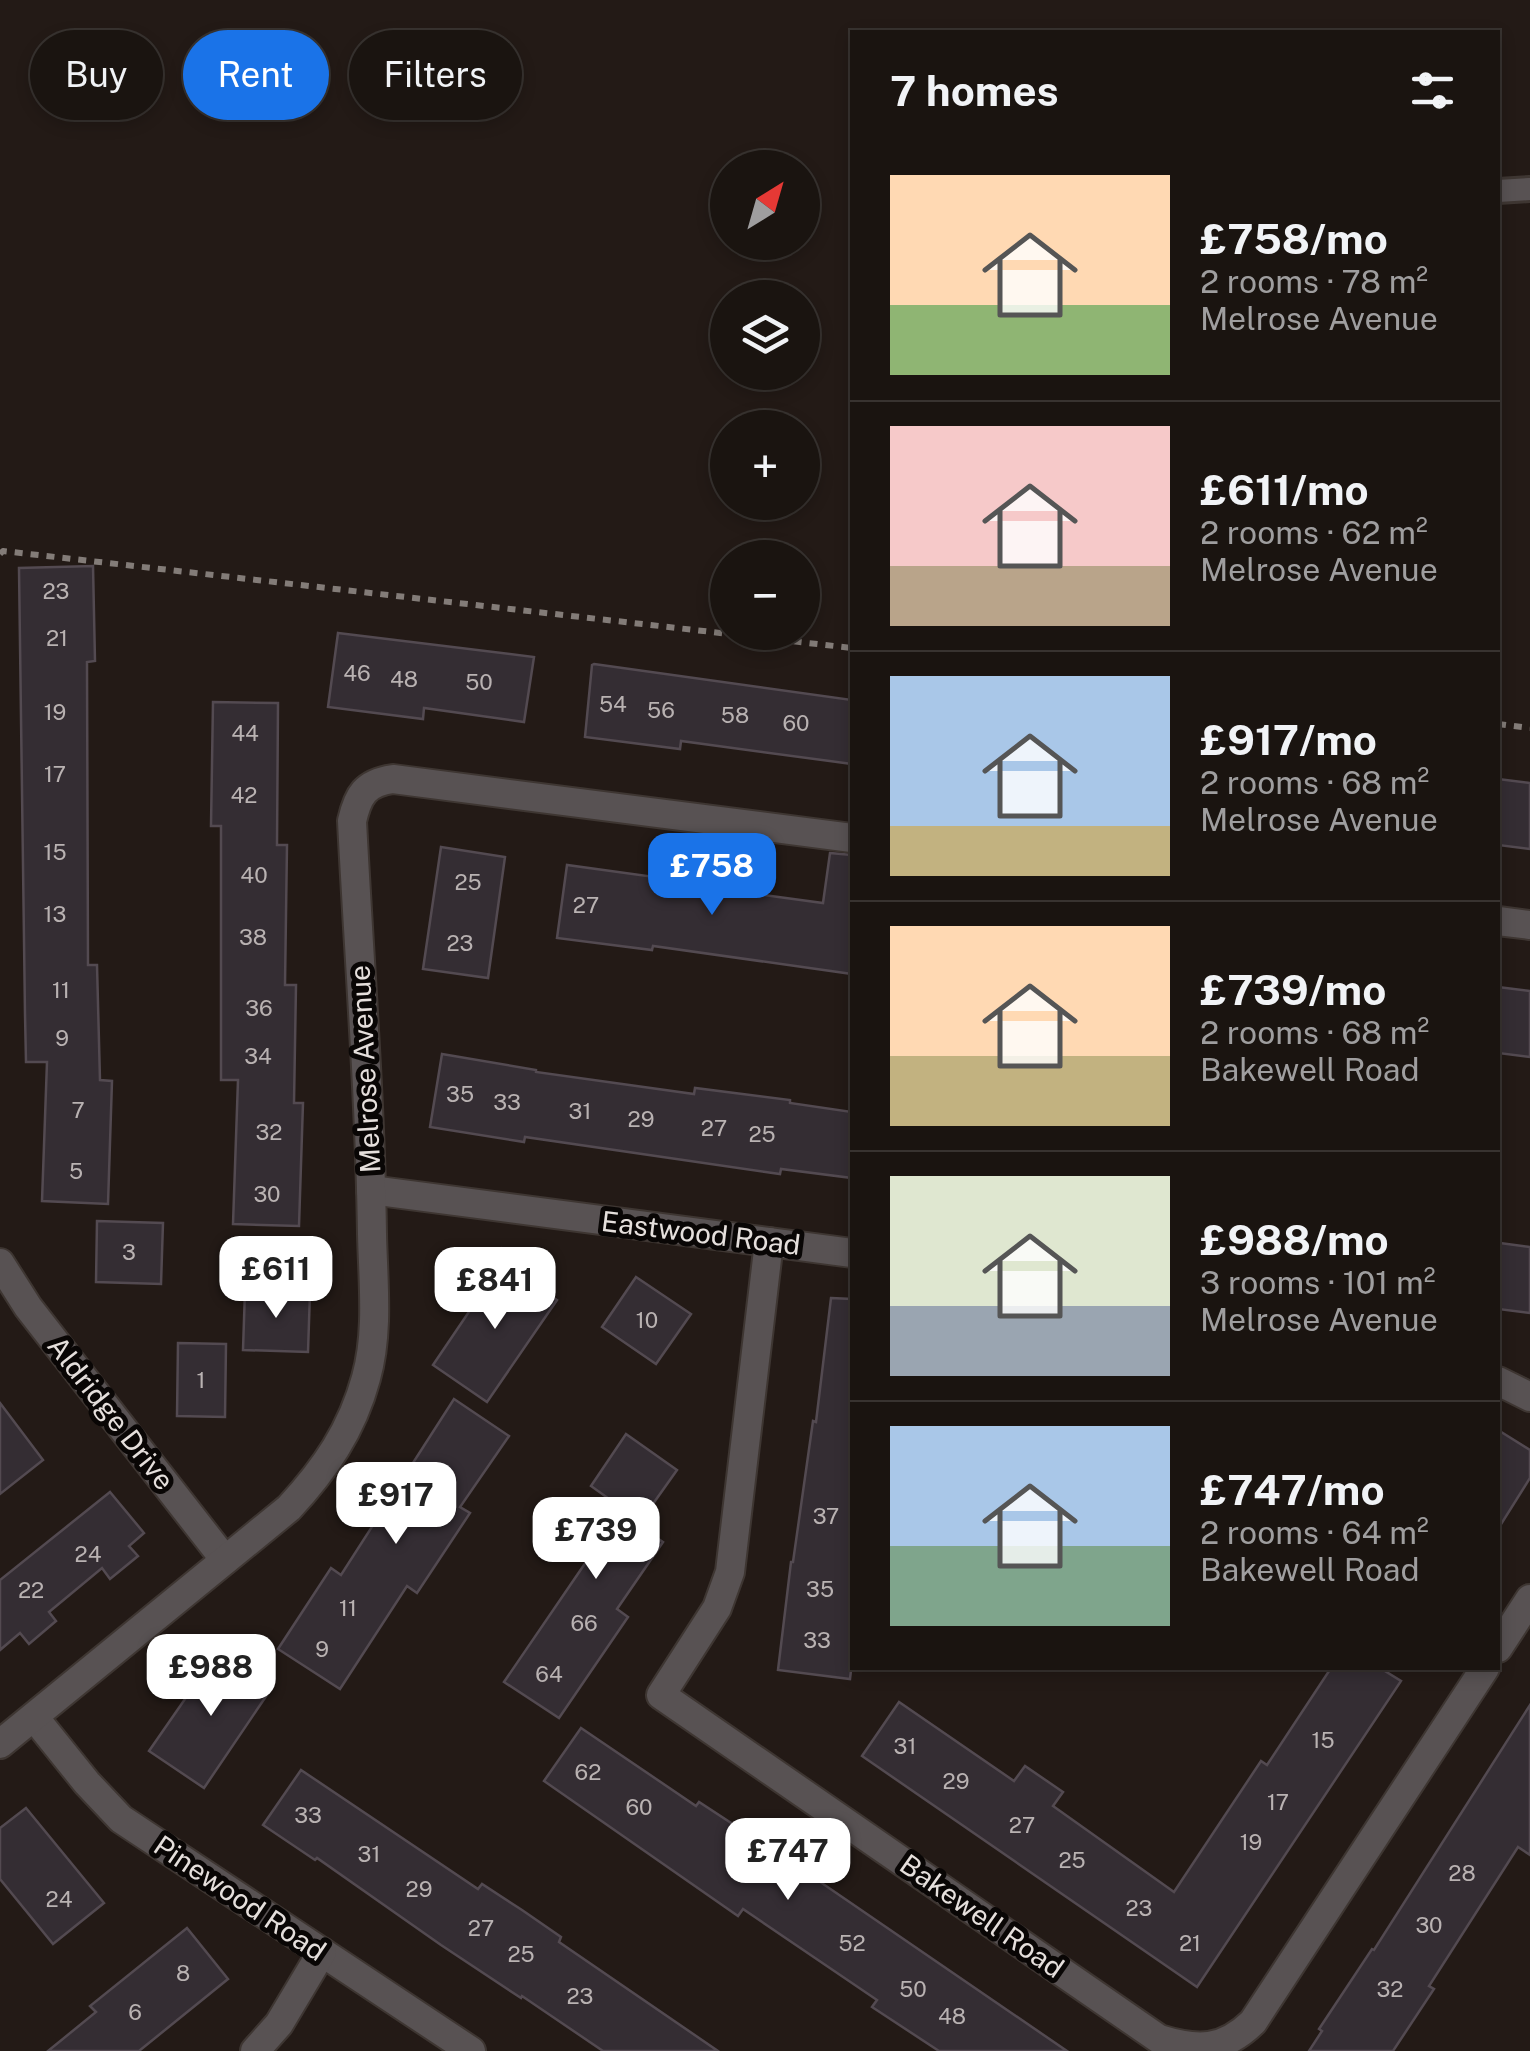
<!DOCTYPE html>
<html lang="en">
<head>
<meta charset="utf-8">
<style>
  :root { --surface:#1a1410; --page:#231d19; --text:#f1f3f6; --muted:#9f9e9f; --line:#383330; --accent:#1a73e8 }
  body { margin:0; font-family:"Public Sans",sans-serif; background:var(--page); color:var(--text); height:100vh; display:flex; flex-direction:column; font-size:38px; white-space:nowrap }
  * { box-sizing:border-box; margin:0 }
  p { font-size:32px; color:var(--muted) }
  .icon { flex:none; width:55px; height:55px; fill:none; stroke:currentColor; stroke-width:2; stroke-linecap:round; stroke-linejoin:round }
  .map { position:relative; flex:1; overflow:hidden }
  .details { position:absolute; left:850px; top:30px; width:650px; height:1640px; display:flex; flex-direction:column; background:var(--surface); border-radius:0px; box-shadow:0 5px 15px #0003,0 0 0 2px var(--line) }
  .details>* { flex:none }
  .hud { position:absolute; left:30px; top:30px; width:670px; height:90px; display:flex; gap:20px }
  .needle { width:65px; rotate:37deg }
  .controls { position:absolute; left:710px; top:150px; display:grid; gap:20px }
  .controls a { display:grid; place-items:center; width:110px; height:110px; border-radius:50%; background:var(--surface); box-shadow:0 5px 15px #0003,0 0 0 2px var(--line); font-size:50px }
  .price { position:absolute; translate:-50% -85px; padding:0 22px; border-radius:20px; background:#fff; color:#222; font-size:32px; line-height:65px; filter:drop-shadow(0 2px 5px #0008) }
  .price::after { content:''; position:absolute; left:50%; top:60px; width:30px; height:22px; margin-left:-15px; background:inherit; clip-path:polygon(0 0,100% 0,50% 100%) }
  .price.selected { background:var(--accent); color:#fff }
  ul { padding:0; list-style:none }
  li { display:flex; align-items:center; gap:30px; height:250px; padding:0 40px }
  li+li { border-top:2px solid var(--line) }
  li span { display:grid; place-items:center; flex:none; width:280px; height:200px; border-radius:0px; color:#555 }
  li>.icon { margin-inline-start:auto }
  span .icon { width:120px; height:120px; fill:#fffc; stroke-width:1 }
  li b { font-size:42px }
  h2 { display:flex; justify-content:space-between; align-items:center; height:120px; padding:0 40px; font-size:42px }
  .chip { padding:0 35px; border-radius:45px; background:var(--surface); box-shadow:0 5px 15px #0003,0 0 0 2px var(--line); font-size:35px; line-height:90px }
  .chip.selected { background:var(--accent); color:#fff }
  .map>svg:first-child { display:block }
</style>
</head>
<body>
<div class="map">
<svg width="1530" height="2051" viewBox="0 0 1530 2051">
  <rect width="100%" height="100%" fill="#231a16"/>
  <g fill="#342d33" stroke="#534a51" stroke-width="2.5">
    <path d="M 93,566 L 95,661 L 87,662 L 88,965 L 97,965 L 100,1080 L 112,1081 L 108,1204 L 42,1201 L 47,1062 L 26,1062 L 25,1014 L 19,568 Z"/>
    <path d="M 338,633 L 534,657 L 524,722 L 424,708 L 423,719 L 328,707 Z"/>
    <path d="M 594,664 L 852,700 L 852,764 L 681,741 L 680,749 L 585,737 L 592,665 Z"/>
    <path d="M 213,702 L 278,703 L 277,845 L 287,845 L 285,985 L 296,985 L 294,1103 L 303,1103 L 299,1226 L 233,1224 L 238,1080 L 221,1080 L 221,826 L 211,826 Z"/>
    <path d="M 1498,779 L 1530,783 L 1530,849 L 1498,845 Z"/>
    <path d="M 441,847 L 505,857 L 488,978 L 423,969 Z"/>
    <path d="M 830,853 L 852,855 L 852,974 L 653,946 L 652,950 L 557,938 L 567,865 L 662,878 L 662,881 L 823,903 Z"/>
    <path d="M 1498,987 L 1530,991 L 1530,1057 L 1498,1053 Z"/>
    <path d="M 442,1054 L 536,1070 L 536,1072 L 694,1094 L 695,1088 L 790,1100 L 790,1103 L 852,1112 L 852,1178 L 781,1169 L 780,1174 L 525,1137 L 524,1142 L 430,1127 Z"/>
    <path d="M 97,1221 L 163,1223 L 161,1284 L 96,1282 Z"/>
    <path d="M 1500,1243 L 1530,1247 L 1530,1313 L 1498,1309 L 1498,1262 Z"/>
    <path d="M 502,1263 L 557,1300 L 487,1402 L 433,1365 Z"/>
    <path d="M 636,1277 L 691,1314 L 656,1364 L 602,1327 Z"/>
    <path d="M 245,1290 L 310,1292 L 308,1352 L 243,1350 Z"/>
    <path d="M 831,1298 L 852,1299 L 852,1662 L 850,1679 L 778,1670 L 791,1562 L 793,1562 L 813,1421 L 816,1422 Z"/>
    <path d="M 178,1343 L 226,1344 L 225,1417 L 177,1416 Z"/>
    <path d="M 454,1399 L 509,1436 L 460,1507 L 470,1513 L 417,1593 L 407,1586 L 340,1689 L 278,1649 L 331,1568 L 341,1575 Z"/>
    <path d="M 0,1403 L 43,1460 L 0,1494 Z"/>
    <path d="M 1498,1430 L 1530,1450 L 1530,1478 L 1498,1529 Z"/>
    <path d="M 626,1434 L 677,1470 L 638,1525 L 663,1542 L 617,1609 L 628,1617 L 559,1718 L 504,1682 L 586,1562 L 575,1555 L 612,1501 L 591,1486 Z"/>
    <path d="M 110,1492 L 144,1533 L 129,1546 L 138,1556 L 110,1579 L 102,1568 L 49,1612 L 56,1621 L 29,1644 L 20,1633 L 0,1650 L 0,1580 Z"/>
    <path d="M 219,1650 L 273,1686 L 204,1788 L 149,1751 Z"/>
    <path d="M 1331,1668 L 1380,1668 L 1401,1681 L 1197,1987 L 862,1756 L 899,1702 L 1014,1781 L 1025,1766 L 1063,1792 L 1053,1806 L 1174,1892 L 1261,1761 L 1267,1765 Z"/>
    <path d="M 1530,1705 L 1530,1855 L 1518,1847 L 1429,1986 L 1434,1989 L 1393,2051 L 1309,2051 L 1322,2031 L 1319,2029 L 1372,1949 L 1374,1950 Z"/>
    <path d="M 581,1728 L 696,1806 L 699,1802 L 794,1864 L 1067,2051 L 939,2051 L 872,2007 L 877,2000 L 743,1909 L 738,1916 L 544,1781 Z"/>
    <path d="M 301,1770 L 478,1889 L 482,1884 L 522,1910 L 561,1937 L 559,1942 L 718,2051 L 603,2051 L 522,1996 L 521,1998 L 441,1945 L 317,1858 L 315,1860 L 263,1825 Z"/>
    <path d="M 26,1808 L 104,1903 L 53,1944 L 0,1879 L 0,1828 Z"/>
    <path d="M 187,1928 L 228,1979 L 139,2051 L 48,2051 L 96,2012 L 90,2006 Z"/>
  </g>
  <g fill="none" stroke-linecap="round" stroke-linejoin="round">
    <g stroke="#3e3632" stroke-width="28">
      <path id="service" d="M 1498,191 L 1530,189"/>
    </g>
    <g stroke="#3e3632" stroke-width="32">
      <g id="minor">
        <path d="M 1498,921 L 1530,925"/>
        <path d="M 371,1190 L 852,1253"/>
        <path d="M 769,1242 L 730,1572 L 717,1608 L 661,1695 L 1159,2039 C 1198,2051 1223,2051 1253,2022 L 1485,1668"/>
        <path d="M 0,1263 L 28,1307 L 225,1560"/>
        <path d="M 1498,1381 L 1530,1397"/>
        <path d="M 1498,1648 L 1530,1599"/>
        <path d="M 34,1717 L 87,1783 L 121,1819 L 471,2051"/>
        <path d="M 0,1744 L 289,1508 C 325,1469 352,1430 366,1378 C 379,1332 373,1281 372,1234 C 370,1096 359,958 352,821 C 358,795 365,783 393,779 L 852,838"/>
        <path d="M 255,2051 L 279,2024 L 322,1952"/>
      </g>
    </g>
    <g stroke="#837c78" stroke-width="6" stroke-dasharray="8 8" stroke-linecap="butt">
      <path d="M 0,554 L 3,551 L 852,648"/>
      <path d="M 1498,724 L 1530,728"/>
      <path d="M 473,1295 L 508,1243"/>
    </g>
    <use href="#service" stroke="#585253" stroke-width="22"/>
    <use href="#minor" stroke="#585253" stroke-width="28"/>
  </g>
  <g text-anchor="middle" stroke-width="10" stroke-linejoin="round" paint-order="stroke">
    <g font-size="22" fill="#b9b2b2">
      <text x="56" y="599">23</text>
      <text x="57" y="646">21</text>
      <text x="357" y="681">46</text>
      <text x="404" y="687">48</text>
      <text x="479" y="690">50</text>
      <text x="613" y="712">54</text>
      <text x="661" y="718">56</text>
      <text x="55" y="720">19</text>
      <text x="735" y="723">58</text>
      <text x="796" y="731">60</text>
      <text x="245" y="741">44</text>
      <text x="55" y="782">17</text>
      <text x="244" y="803">42</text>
      <text x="55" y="860">15</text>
      <text x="254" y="883">40</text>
      <text x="468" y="890">25</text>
      <text x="586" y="913">27</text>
      <text x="55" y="922">13</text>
      <text x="253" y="945">38</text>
      <text x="460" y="951">23</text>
      <text x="61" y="998">11</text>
      <text x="259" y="1016">36</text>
      <text x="62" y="1046">9</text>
      <text x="258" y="1064">34</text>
      <text x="460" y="1102">35</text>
      <text x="507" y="1110">33</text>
      <text x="78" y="1118">7</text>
      <text x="580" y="1119">31</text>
      <text x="641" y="1127">29</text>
      <text x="714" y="1136">27</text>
      <text x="269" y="1140">32</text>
      <text x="762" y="1142">25</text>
      <text x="76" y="1179">5</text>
      <text x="267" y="1202">30</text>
      <text x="129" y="1260">3</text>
      <text x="647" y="1328">10</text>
      <text x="201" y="1388">1</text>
      <text x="826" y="1524">37</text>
      <text x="88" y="1562">24</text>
      <text x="820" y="1597">35</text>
      <text x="31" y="1598">22</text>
      <text x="348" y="1616">11</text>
      <text x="584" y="1631">66</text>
      <text x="817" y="1648">33</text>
      <text x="322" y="1657">9</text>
      <text x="549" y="1682">64</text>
      <text x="1323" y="1748">15</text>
      <text x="905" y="1754">31</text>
      <text x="588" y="1780">62</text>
      <text x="956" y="1789">29</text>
      <text x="1278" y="1810">17</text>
      <text x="639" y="1815">60</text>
      <text x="308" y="1823">33</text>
      <text x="1022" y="1833">27</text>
      <text x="1251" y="1850">19</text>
      <text x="369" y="1862">31</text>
      <text x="1072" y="1868">25</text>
      <text x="1462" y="1881">28</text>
      <text x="419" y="1897">29</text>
      <text x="59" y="1907">24</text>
      <text x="1139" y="1916">23</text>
      <text x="1429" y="1933">30</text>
      <text x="481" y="1936">27</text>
      <text x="852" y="1951">52</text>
      <text x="1190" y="1951">21</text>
      <text x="521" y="1962">25</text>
      <text x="183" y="1981">8</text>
      <text x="913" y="1997">50</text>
      <text x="1390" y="1997">32</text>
      <text x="580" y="2004">23</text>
      <text x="135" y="2020">6</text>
      <text x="952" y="2024">48</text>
    </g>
    <g font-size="28" fill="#e5dfdc" stroke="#090605">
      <text transform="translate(365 1069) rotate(-93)" y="10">Melrose Avenue</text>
      <text transform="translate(701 1233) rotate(7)" y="10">Eastwood Road</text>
      <text transform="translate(111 1413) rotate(52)" y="10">Aldridge Drive</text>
      <text transform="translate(240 1898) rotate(34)" y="10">Pinewood Road</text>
      <text transform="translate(982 1916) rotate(35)" y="10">Bakewell Road</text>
    </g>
  </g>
</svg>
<div class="controls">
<a><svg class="needle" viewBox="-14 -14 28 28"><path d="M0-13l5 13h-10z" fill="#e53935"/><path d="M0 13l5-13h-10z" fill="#9f9e9f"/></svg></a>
<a><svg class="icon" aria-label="layers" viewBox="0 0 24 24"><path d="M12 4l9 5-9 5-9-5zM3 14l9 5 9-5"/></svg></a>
<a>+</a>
<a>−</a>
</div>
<b class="price selected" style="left:712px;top:918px">£758</b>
<b class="price" style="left:276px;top:1321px">£611</b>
<b class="price" style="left:495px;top:1332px">£841</b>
<b class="price" style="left:396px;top:1547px">£917</b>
<b class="price" style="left:596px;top:1582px">£739</b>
<b class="price" style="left:211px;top:1719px">£988</b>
<b class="price" style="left:788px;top:1903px">£747</b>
<div class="hud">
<a class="chip">Buy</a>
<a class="chip selected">Rent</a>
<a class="chip">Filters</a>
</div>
<section class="details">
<h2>7 homes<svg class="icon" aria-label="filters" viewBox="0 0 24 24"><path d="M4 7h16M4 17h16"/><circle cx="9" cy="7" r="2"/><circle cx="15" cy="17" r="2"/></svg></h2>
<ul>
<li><span style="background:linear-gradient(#ffd9b3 65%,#8fb573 0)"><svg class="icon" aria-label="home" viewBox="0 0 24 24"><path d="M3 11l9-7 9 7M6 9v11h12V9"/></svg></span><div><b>£758/mo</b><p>2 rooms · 78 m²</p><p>Melrose Avenue</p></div></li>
<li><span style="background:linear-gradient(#f6c9c9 70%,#b9a48a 0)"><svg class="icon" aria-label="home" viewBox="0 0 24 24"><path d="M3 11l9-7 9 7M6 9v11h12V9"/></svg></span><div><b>£611/mo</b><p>2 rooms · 62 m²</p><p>Melrose Avenue</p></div></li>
<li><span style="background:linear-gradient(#a9c7e8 75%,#c2b280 0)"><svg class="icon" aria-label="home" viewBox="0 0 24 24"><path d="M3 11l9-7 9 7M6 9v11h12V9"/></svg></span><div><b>£917/mo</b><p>2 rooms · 68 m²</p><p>Melrose Avenue</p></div></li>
<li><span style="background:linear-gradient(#ffd9b3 65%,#c2b280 0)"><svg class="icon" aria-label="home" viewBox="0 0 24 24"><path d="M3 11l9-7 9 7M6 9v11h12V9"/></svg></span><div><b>£739/mo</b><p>2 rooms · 68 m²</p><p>Bakewell Road</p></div></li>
<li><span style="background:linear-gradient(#dfe7d0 65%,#9aa5b1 0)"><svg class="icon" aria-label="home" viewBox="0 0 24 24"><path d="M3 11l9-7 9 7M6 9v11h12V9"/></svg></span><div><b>£988/mo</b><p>3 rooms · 101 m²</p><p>Melrose Avenue</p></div></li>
<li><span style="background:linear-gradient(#a9c7e8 60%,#7fa58c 0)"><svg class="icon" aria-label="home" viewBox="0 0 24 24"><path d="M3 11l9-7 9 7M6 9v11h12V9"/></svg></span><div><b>£747/mo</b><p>2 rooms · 64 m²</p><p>Bakewell Road</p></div></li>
</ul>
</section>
</div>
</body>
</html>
